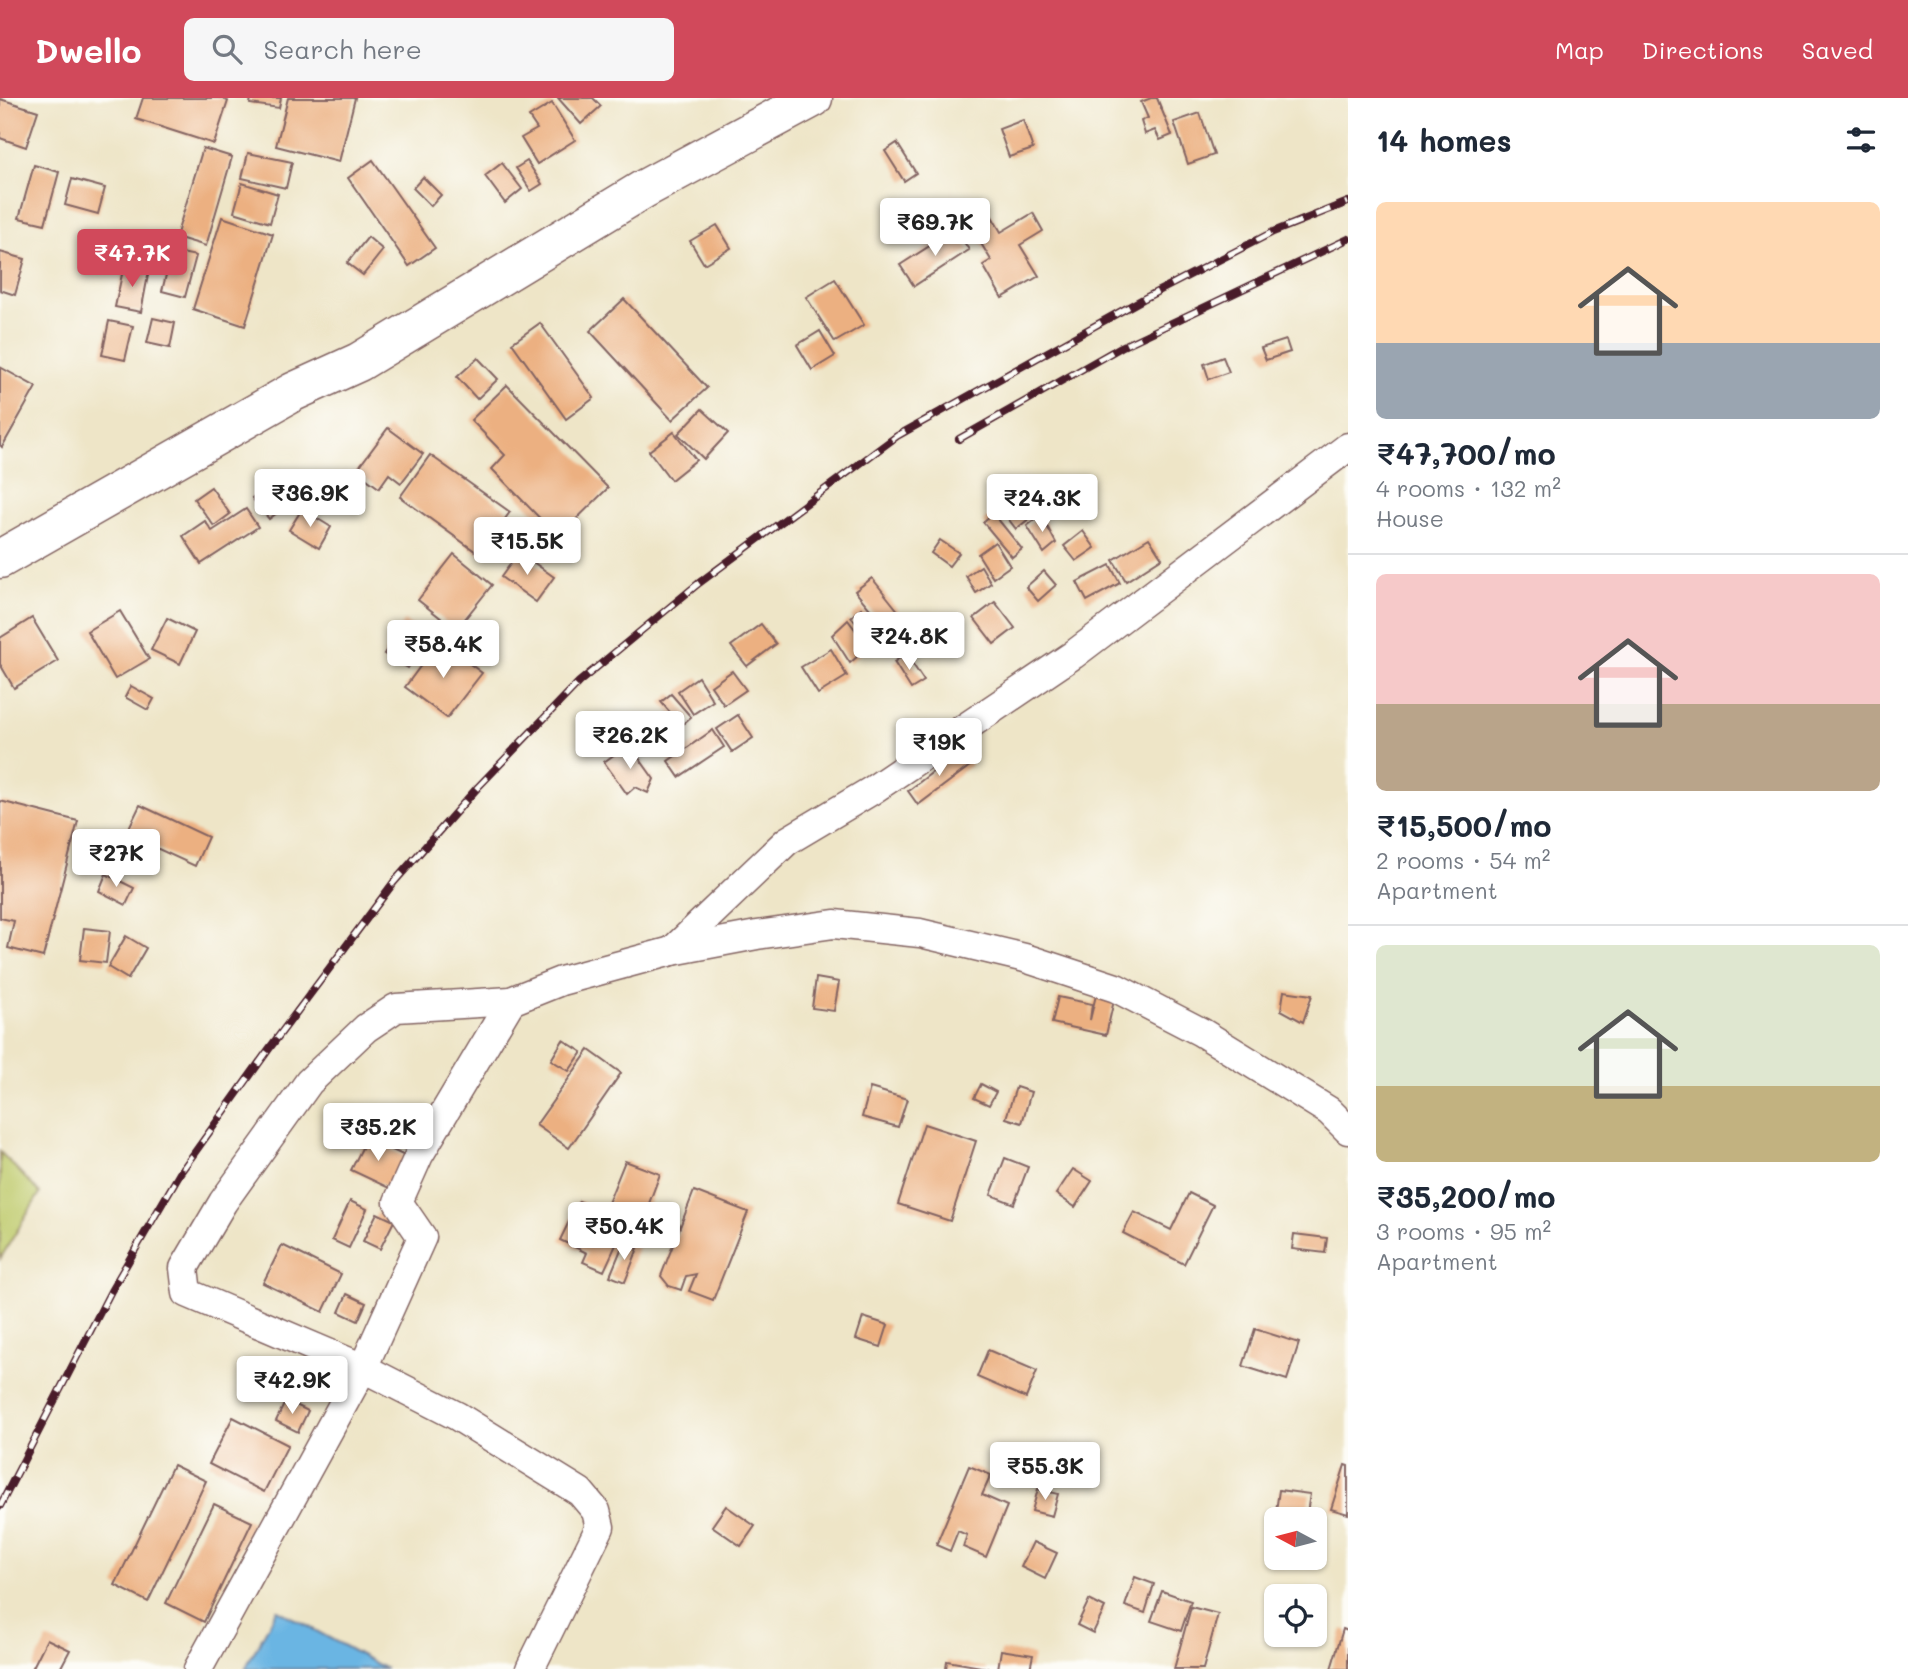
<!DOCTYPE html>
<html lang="en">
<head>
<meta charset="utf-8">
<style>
  :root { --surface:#fff; --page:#f6f6f7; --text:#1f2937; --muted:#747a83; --line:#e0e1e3; --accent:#d1495b }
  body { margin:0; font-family:Mali,sans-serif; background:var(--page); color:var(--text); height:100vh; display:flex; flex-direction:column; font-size:26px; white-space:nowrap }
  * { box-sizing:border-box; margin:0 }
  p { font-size:23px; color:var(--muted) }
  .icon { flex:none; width:38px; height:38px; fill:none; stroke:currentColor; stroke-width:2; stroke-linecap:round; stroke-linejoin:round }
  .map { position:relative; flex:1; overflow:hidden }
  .side { display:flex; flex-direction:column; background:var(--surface); width:560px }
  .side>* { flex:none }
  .needle { width:46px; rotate:277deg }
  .buttons { position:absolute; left:1264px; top:1409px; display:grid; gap:14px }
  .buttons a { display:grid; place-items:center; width:63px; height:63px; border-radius:10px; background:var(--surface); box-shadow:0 2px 5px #0004; font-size:35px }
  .price { position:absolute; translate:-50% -60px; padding:0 16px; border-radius:7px; background:#fff; color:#222; font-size:23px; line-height:46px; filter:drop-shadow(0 2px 4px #0008) }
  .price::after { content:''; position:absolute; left:50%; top:42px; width:21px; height:16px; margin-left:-10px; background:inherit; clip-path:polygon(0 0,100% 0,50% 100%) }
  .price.current { background:var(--accent); color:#fff }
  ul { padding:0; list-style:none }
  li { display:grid; align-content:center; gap:14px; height:371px; padding:0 28px }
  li+li { border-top:2px solid var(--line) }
  li span { display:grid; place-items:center; height:217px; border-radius:10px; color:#555 }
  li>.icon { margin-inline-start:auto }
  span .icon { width:126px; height:126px; fill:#fffc; stroke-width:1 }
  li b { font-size:30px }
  h2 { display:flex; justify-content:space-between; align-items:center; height:84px; padding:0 28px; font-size:30px }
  header { display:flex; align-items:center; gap:42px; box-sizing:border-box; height:98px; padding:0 35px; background:var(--accent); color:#fff }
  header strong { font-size:33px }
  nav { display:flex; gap:38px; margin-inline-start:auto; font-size:24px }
  .search { width:490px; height:63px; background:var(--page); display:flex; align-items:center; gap:18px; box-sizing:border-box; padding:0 24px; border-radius:10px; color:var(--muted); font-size:26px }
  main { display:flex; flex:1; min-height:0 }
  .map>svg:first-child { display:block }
</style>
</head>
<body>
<header>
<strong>Dwello</strong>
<div class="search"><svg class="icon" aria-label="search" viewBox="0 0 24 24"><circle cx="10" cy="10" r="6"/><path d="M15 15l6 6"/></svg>Search here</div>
<nav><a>Map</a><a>Directions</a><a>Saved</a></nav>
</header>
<main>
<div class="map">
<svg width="1348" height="1571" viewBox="0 0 1348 1571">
  <rect width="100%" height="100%" fill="#fdfcf7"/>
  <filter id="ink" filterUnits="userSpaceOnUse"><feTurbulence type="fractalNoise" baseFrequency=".0143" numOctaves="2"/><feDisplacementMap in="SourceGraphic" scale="14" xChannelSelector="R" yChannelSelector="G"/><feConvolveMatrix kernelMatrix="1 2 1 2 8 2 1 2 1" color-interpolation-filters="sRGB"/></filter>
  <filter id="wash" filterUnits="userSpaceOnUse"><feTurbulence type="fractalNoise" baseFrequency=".00686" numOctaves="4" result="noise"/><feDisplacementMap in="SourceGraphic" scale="28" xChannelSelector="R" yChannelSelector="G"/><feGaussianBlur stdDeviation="1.57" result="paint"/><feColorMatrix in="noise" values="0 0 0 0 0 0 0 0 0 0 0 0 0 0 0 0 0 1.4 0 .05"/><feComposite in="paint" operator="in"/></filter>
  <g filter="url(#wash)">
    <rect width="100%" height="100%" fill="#eee5c7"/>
    <path fill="#bfcb6d" stroke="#84754c" stroke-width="2" d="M 0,1054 L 40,1095 L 0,1161 Z"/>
    <path fill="#6bb5e3" stroke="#5a6a87" stroke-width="2" d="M 277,1512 L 278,1512 L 386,1571 L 245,1571 Z"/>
    <g id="blocks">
      <g fill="#ecb081">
        <path d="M 143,0 L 220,0 L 228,3 L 214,46 L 136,21 Z"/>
        <path d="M 251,0 L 281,0 L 279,10 L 250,6 Z"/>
        <path d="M 288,0 L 355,0 L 339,64 L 276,48 Z"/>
        <path d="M 558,0 L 593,0 L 601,8 L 581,26 Z"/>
        <path d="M 1151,0 L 1157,0 L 1172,37 L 1160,42 L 1155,32 L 1145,36 L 1141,23 L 1148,20 L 1141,4 Z"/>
        <path d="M 0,1 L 38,13 L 26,49 L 0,40 Z"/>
        <path d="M 552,5 L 575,42 L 537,66 L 521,40 L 537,31 L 529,19 Z"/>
        <path d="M 1200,15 L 1214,57 L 1188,66 L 1174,24 Z"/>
        <path d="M 1023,22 L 1033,51 L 1009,59 L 999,31 Z"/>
        <path d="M 897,45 L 916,75 L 904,83 L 885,53 Z"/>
        <path d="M 203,50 L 232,59 L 206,148 L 176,139 Z"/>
        <path d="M 248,55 L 292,64 L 286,90 L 242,80 Z"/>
        <path d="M 373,62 L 435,150 L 409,168 L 348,80 Z"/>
        <path d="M 527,63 L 542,86 L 531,93 L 516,70 Z"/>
        <path d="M 502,65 L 522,91 L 505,105 L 485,78 Z"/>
        <path d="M 34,67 L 59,74 L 45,126 L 19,120 Z"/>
        <path d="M 423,79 L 441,97 L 431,108 L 413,90 Z"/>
        <path d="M 72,81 L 105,90 L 98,116 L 65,107 Z"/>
        <path d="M 242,85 L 278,96 L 270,125 L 234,114 Z"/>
        <path d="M 1033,115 L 1043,133 L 1020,147 L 1039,178 L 1002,200 L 983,167 L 991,162 L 971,129 L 991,117 L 1001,134 Z"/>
        <path d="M 222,119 L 273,136 L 245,228 L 193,211 Z"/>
        <path d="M 717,127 L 731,150 L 704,166 L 690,143 Z"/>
        <path d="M 956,131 L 969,152 L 914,188 L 900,167 Z"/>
        <path d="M 368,139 L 383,152 L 363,177 L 347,165 Z"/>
        <path d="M 172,153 L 196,158 L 185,199 L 162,193 Z"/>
        <path d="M 0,154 L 25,161 L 15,197 L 0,192 Z"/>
        <path d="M 124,167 L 149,172 L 141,214 L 115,209 Z"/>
        <path d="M 835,181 L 864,227 L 835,244 L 806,199 Z"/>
        <path d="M 624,201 L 707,290 L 672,322 L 590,233 Z"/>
        <path d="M 153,220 L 175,225 L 170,250 L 147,245 Z"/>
        <path d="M 109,223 L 133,228 L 125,262 L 102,257 Z"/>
        <path d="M 540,225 L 594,300 L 566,321 L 512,245 Z"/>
        <path d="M 820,233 L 835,258 L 812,272 L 797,247 Z"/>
        <path d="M 1286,242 L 1290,254 L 1266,262 L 1261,250 Z"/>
        <path d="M 1223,259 L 1229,274 L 1209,281 L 1204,266 Z"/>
        <path d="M 478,260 L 498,281 L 477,301 L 457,279 Z"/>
        <path d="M 0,269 L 36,289 L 2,349 L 0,347 Z"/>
        <path d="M 507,287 L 608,390 L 558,439 L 492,371 L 505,357 L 471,322 Z"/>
        <path d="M 702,311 L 728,335 L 704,361 L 678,336 Z"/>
        <path d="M 388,330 L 423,356 L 401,385 L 389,376 L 379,390 L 356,373 Z"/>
        <path d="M 674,334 L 696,362 L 671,382 L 649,353 Z"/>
        <path d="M 430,357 L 510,414 L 479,456 L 400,399 Z"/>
        <path d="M 274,382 L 291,404 L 269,421 L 252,400 Z"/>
        <path d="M 1057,383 L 1069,401 L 1053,412 L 1041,394 Z"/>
        <path d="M 211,389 L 230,416 L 214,428 L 194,401 Z"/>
        <path d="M 1019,395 L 1035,416 L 1016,431 L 1000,410 Z"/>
        <path d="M 246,411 L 258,429 L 201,466 L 183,438 L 205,423 L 212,433 Z"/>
        <path d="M 302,411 L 331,429 L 319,450 L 289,432 Z"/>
        <path d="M 993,415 L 1022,451 L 1012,459 L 983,424 Z"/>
        <path d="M 1041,417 L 1056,445 L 1044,455 L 1027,428 Z"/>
        <path d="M 1083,433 L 1095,450 L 1076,463 L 1064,448 Z"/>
        <path d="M 1149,440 L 1162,460 L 1126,483 L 1113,462 Z"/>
        <path d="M 940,442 L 959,455 L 949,468 L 931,455 Z"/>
        <path d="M 995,444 L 1010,468 L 993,480 L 978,456 Z"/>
        <path d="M 519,454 L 554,479 L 536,504 L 501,479 Z"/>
        <path d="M 454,456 L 492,487 L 456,532 L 418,502 Z"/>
        <path d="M 1110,467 L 1120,485 L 1087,503 L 1077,484 Z"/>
        <path d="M 981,468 L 991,485 L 976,495 L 966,478 Z"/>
        <path d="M 1044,473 L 1056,487 L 1038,503 L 1026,489 Z"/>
        <path d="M 872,480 L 899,514 L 883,527 L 855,493 Z"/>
        <path d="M 995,504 L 1015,530 L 994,546 L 974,520 Z"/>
        <path d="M 861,510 L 881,533 L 871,542 L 851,519 Z"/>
        <path d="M 120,513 L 149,561 L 115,581 L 87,533 Z"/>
        <path d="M 938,516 L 949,532 L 922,549 L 912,533 Z"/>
        <path d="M 32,520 L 58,563 L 14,590 L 0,566 L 0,540 Z"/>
        <path d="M 167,520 L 195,534 L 180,566 L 151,552 Z"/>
        <path d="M 848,522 L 868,549 L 850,565 L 832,537 Z"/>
        <path d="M 404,523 L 428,537 L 408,570 L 384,556 Z"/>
        <path d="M 761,526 L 776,546 L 747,568 L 731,548 Z"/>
        <path d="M 439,543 L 482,575 L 447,620 L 405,589 Z"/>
        <path d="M 831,551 L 847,578 L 818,596 L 801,569 Z"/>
        <path d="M 906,556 L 924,583 L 911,591 L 894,564 Z"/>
        <path d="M 732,573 L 746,592 L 724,607 L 711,588 Z"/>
        <path d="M 698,579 L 713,603 L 693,616 L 678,593 Z"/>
        <path d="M 131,588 L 154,601 L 148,612 L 125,599 Z"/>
        <path d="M 671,596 L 691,619 L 655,650 L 640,633 L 654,620 L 661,628 L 673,618 L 661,604 Z"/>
        <path d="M 738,617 L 753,640 L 732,654 L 717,631 Z"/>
        <path d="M 713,632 L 724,649 L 679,679 L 668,663 Z"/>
        <path d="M 629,646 L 654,681 L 648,695 L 635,689 L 627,696 L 604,664 Z"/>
        <path d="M 960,653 L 971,667 L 918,707 L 908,693 Z"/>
        <path d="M 0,703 L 78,723 L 43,859 L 8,850 L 14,823 L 0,820 Z"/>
        <path d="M 140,707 L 208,739 L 195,768 L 126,736 Z"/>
        <path d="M 106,776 L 134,790 L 126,807 L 99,793 Z"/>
        <path d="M 84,830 L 110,833 L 106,865 L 80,862 Z"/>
        <path d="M 126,838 L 146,850 L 128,881 L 108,869 Z"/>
        <path d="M 816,880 L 839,884 L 834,913 L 812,910 Z"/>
        <path d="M 1097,893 L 1115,898 L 1106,937 L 1052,925 L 1058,899 L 1092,906 L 1090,922 Z"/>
        <path d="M 1284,893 L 1312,897 L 1303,924 L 1281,912 Z"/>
        <path d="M 563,942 L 582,954 L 569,973 L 551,962 Z"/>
        <path d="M 589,952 L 621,975 L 569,1050 L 536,1027 Z"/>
        <path d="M 981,986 L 996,994 L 989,1007 L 974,1000 Z"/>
        <path d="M 1016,989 L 1031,994 L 1022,1025 L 1006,1020 Z"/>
        <path d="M 870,990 L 907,1001 L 898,1029 L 862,1019 Z"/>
        <path d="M 924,1026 L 976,1043 L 950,1123 L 898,1106 Z"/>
        <path d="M 367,1040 L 405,1058 L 389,1090 L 351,1072 Z"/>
        <path d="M 1005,1060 L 1028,1069 L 1014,1106 L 991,1097 Z"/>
        <path d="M 625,1063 L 660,1076 L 642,1124 L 606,1110 Z"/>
        <path d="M 1073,1071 L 1092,1083 L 1075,1109 L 1056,1096 Z"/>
        <path d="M 694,1093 L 748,1114 L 713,1202 L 689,1193 L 696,1176 L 686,1178 L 681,1192 L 669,1188 L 661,1178 Z"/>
        <path d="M 1189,1095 L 1213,1107 L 1184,1166 L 1123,1135 L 1134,1114 L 1171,1132 Z"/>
        <path d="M 350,1103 L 367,1111 L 349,1150 L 332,1142 Z"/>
        <path d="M 579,1103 L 626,1125 L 604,1173 L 583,1164 L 587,1155 L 560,1142 Z"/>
        <path d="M 377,1115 L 394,1123 L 380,1151 L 363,1143 Z"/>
        <path d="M 1294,1136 L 1327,1140 L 1325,1155 L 1292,1151 Z"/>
        <path d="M 624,1144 L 638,1150 L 625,1184 L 610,1178 Z"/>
        <path d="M 282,1147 L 341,1176 L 323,1214 L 263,1185 Z"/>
        <path d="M 347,1196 L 366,1205 L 358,1223 L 339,1214 Z"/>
        <path d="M 863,1219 L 888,1227 L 881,1249 L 856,1241 Z"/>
        <path d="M 1255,1231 L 1299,1245 L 1287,1282 L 1243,1268 Z"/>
        <path d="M 988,1252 L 1037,1273 L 1026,1300 L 977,1279 Z"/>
        <path d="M 318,1265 L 339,1276 L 329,1298 L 307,1287 Z"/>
        <path d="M 286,1302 L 308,1313 L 298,1334 L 276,1323 Z"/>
        <path d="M 233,1319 L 288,1347 L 264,1394 L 209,1366 Z"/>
        <path d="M 173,1367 L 206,1383 L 148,1504 L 115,1487 Z"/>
        <path d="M 1345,1367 L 1348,1368 L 1348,1416 L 1331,1411 Z"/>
        <path d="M 969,1368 L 991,1377 L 982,1397 L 1007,1408 L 986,1459 L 963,1449 L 967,1437 L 958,1433 L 950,1453 L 936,1447 Z"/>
        <path d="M 1038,1391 L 1058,1396 L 1052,1418 L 1032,1413 Z"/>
        <path d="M 1279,1392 L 1310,1396 L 1306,1421 L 1275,1420 Z"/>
        <path d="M 214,1406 L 252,1424 L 204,1524 L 166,1505 Z"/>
        <path d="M 726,1408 L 755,1428 L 741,1448 L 712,1428 Z"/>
        <path d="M 1033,1444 L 1057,1455 L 1045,1481 L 1021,1469 Z"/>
        <path d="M 1135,1479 L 1154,1486 L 1145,1515 L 1125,1508 Z"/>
        <path d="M 1162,1493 L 1191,1503 L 1181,1533 L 1151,1523 Z"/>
        <path d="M 1089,1502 L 1105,1510 L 1093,1535 L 1077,1527 Z"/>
        <path d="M 1191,1509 L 1218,1516 L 1203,1571 L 1174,1571 Z"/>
        <path d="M 1343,1531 L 1348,1533 L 1348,1571 L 1331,1571 Z"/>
        <path d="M 47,1541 L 70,1552 L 60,1571 L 32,1571 Z"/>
        <path d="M 1001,1552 L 1033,1557 L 1030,1571 L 998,1571 Z"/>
        <path d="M 947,1563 L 987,1570 L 987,1571 L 946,1571 Z"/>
      </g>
    </g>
  </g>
  <g filter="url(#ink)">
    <use href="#blocks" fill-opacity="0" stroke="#836462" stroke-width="2"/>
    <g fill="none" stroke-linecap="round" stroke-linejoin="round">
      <g stroke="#836462" stroke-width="31">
        <g id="street">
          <path d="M 672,853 L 787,743 L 871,693 L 1073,557 L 1348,349"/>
          <path d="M 198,1571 L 363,1270 L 422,1139 L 398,1104 L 419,1057 L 511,903"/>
          <path d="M 530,1571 L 600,1429 L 596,1413 L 580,1394 L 457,1318 L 363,1270 L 187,1195 L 184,1170 L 223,1104 L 309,984 L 366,930 L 396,910 L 511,903 L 561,883 L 672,853 L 757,837 L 834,826 L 920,835 L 1025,860 L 1116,890 L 1201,934 L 1329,1013 L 1348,1032"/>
        </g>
      </g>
      <g stroke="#836462" stroke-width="41">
        <path id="highway" d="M 0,461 L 293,294 L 359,264 L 644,91 L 813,0"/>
      </g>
      <use href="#street" stroke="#fff" stroke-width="28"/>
      <use href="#highway" stroke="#fff" stroke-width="38"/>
      <g stroke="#4a1f2b" stroke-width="8">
        <g id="rail">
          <path d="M 959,341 L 1121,249 L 1348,141"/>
          <path d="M 0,1408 L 111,1193 L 180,1075 L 269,951 L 394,784 L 478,689 L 579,584 L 699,485 L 897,338 L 1143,201 L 1273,134 L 1348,104"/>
        </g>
      </g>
      <use href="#rail" stroke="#fdfcf7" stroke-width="5" stroke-dasharray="16" stroke-linecap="butt"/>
    </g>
  </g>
</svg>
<div class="buttons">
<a><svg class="needle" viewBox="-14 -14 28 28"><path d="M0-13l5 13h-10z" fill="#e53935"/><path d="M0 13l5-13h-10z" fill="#747a83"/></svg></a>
<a><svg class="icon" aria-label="locate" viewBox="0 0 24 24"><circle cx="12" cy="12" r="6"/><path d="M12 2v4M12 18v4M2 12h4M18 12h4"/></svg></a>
</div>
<b class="price" style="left:935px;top:160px">₹69.7K</b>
<b class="price current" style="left:132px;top:191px">₹47.7K</b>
<b class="price" style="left:310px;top:431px">₹36.9K</b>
<b class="price" style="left:1042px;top:436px">₹24.3K</b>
<b class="price" style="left:527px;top:479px">₹15.5K</b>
<b class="price" style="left:909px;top:574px">₹24.8K</b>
<b class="price" style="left:443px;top:582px">₹58.4K</b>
<b class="price" style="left:630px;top:673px">₹26.2K</b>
<b class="price" style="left:939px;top:680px">₹19K</b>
<b class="price" style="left:116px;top:791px">₹27K</b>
<b class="price" style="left:378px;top:1065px">₹35.2K</b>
<b class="price" style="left:624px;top:1164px">₹50.4K</b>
<b class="price" style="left:292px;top:1318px">₹42.9K</b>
<b class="price" style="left:1045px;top:1404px">₹55.3K</b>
</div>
<section class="side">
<h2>14 homes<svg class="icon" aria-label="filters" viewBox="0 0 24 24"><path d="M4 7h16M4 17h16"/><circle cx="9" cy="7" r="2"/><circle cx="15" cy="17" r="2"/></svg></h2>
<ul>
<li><span style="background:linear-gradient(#ffd9b3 65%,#9aa5b1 0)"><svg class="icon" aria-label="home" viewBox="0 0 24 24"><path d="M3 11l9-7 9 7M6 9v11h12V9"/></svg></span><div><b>₹47,700/mo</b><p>4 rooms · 132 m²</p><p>House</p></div></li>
<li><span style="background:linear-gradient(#f6c9c9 60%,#b9a48a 0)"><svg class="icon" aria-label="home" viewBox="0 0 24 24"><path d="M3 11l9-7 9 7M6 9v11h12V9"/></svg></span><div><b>₹15,500/mo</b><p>2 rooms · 54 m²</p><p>Apartment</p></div></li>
<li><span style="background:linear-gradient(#dfe7d0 65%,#c2b280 0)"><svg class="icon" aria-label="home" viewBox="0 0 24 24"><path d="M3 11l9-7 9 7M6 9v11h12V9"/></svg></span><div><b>₹35,200/mo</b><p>3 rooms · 95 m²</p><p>Apartment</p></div></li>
</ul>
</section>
</main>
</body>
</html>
